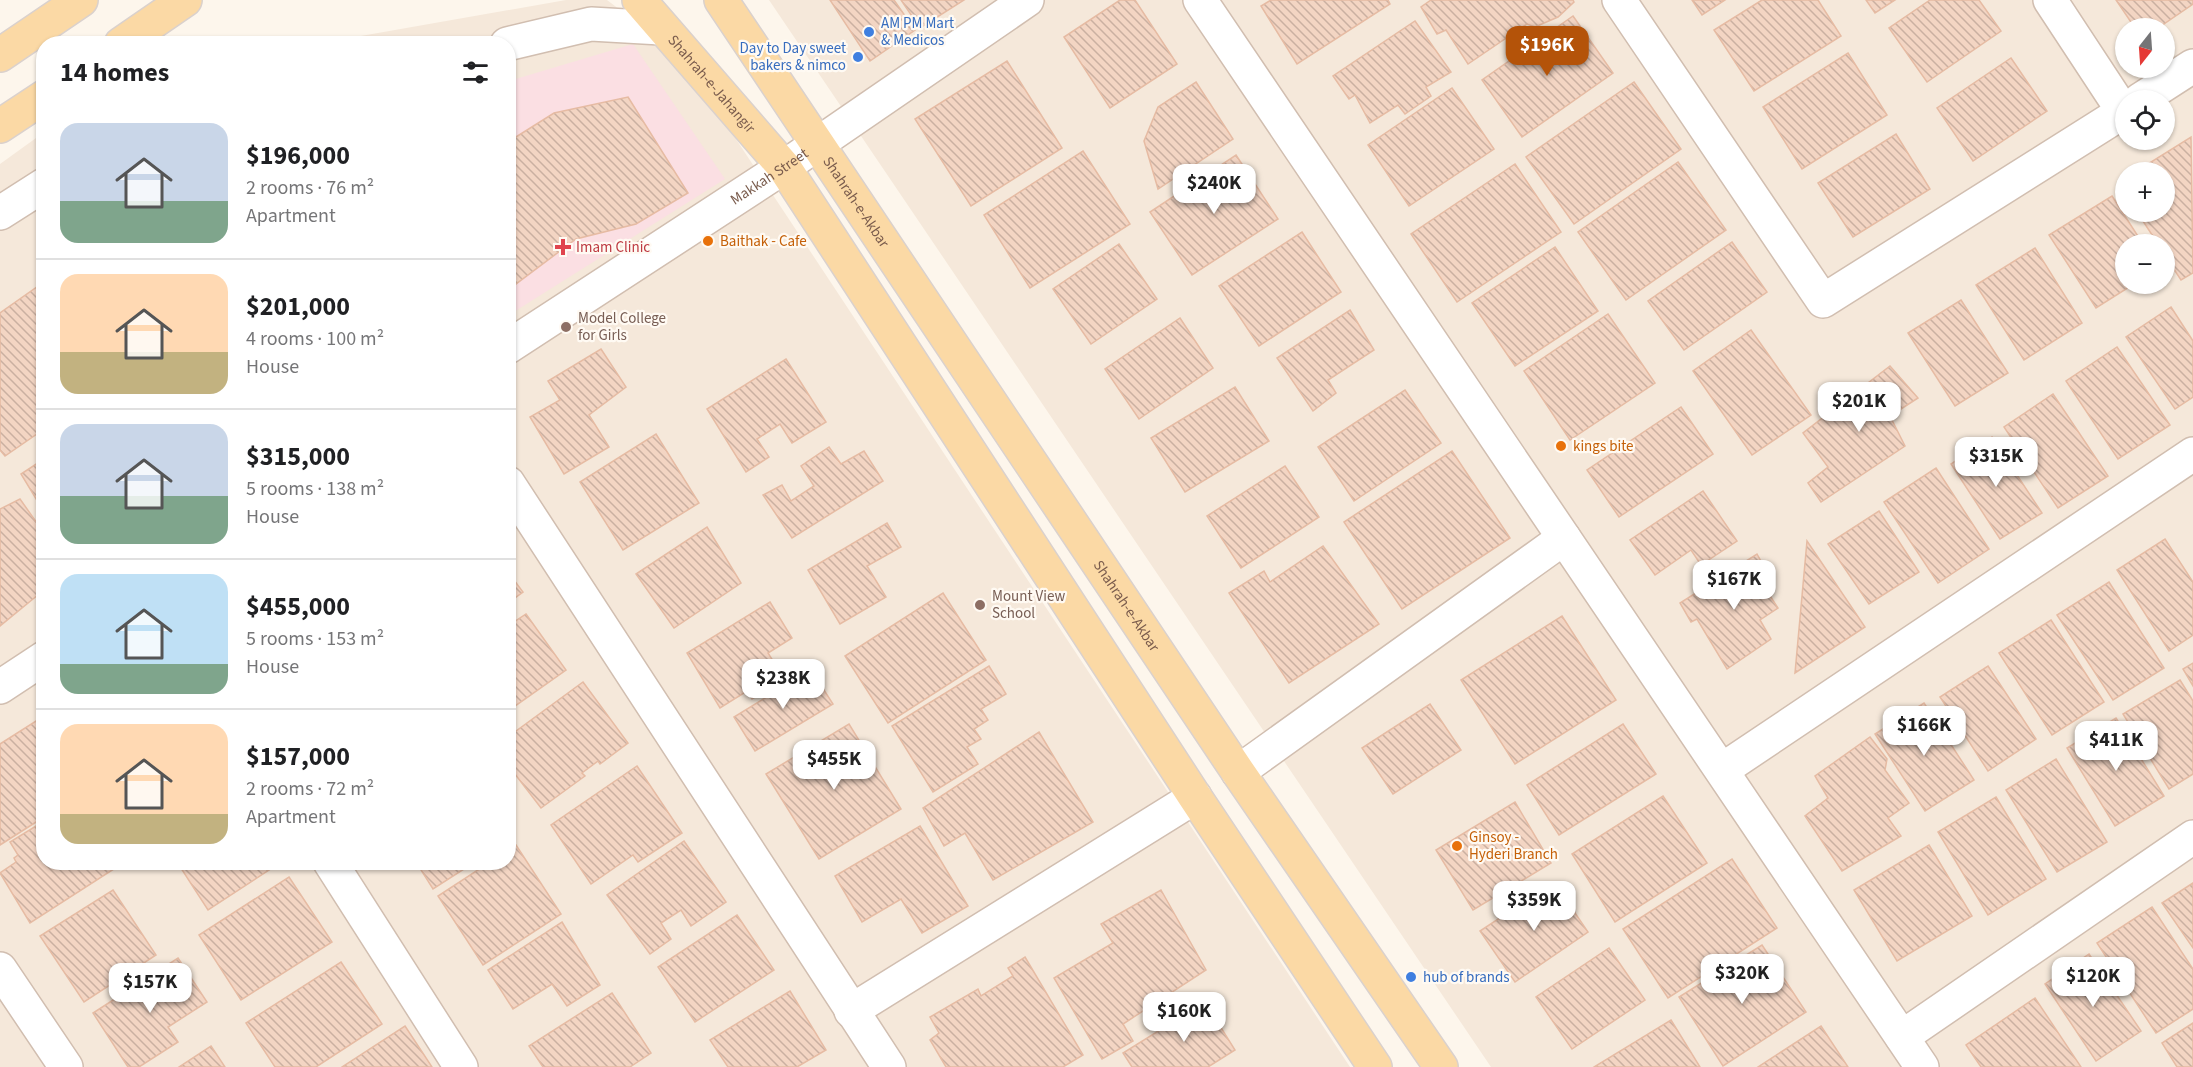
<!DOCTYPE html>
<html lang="en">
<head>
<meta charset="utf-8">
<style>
  :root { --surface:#fff; --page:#f6f6f6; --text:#202124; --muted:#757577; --line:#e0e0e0; --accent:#b45309 }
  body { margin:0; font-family:"Source Sans 3",sans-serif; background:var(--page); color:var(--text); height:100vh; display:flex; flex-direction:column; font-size:22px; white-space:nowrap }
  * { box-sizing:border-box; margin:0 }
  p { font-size:20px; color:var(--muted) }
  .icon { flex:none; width:33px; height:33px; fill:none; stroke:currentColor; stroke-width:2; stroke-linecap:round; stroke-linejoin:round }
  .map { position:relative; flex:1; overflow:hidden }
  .details { position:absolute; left:36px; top:36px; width:480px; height:834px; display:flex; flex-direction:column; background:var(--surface); border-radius:24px; box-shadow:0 2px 4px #0004 }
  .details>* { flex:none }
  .needle { width:39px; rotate:197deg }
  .controls { position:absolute; left:2115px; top:18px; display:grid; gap:12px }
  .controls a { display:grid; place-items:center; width:60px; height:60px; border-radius:50%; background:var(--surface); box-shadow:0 2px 4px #0004; font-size:30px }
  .price { position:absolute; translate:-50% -51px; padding:0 14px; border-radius:12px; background:#fff; color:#222; font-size:20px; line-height:39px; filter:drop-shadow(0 2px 3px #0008) }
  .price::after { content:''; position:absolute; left:50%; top:36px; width:18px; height:14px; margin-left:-9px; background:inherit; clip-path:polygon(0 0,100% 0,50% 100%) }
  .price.on { background:var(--accent); color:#fff }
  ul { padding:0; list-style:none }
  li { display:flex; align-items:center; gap:18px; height:150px; padding:0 24px }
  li+li { border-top:2px solid var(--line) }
  li span { display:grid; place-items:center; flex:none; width:168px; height:120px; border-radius:18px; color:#555 }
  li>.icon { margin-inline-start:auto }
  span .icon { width:72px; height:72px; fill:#fffc; stroke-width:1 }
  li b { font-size:26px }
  h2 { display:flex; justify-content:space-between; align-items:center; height:72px; padding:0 24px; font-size:26px }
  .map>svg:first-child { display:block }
</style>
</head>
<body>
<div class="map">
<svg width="2193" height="1067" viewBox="0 0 2193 1067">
  <defs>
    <pattern id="building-back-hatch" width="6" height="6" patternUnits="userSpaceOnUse" patternTransform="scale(1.5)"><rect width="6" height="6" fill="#f3d5c3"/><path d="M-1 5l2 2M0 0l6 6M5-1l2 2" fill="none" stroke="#cab0a1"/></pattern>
  </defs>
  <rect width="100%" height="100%" fill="#fdf6ec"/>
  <g fill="#f5e8da" fill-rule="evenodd">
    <path d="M 566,0 L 607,0 L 681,56 L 1350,1067 L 0,1067 L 0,164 L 43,133 L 44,862 L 508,862 L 508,44 L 321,43 Z"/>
    <path d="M 769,0 L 2193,0 L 2193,1067 L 1491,1067 ZM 2126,28 L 2164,28 L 2164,68 L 2126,68 ZM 2126,100 L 2164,100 L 2164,140 L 2126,140 ZM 2126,172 L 2164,172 L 2164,212 L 2126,212 ZM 2126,244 L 2164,244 L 2164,284 L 2126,284 Z"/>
  </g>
  <path fill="#fbdfe3" d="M 633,44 L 725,179 L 509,315 L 509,81 Z"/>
  <g fill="url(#building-back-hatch)" stroke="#e6bba3" stroke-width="1.5">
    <path d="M 830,0 L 894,0 L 915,30 L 870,61 Z"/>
    <path d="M 901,0 L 964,0 L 920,28 Z"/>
    <path d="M 1120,0 L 1135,0 L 1177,64 L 1110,108 L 1064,37 Z"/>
    <path d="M 1271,0 L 1388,0 L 1390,4 L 1297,64 L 1261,6 Z"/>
    <path d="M 1431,0 L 1573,0 L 1574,2 L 1558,17 L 1535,27 L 1527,24 L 1468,64 L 1446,30 L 1437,34 L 1421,7 Z"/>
    <path d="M 1692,0 L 1725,0 L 1702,15 Z"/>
    <path d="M 1762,0 L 1818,0 L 1841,36 L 1754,91 L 1714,30 Z"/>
    <path d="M 1866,0 L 1895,0 L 1875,13 Z"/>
    <path d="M 1930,0 L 1979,0 L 2001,31 L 1927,82 L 1889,28 Z"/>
    <path d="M 2116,0 L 2193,0 L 2193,4 L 2158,28 L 2135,28 Z"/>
    <path d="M 1573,16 L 1613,73 L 1522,137 L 1482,80 Z"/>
    <path d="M 1415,21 L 1451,72 L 1426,87 L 1431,96 L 1405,114 L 1398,105 L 1370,123 L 1355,95 L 1349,99 L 1333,76 Z"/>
    <path d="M 1848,53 L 1887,115 L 1802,169 L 1763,107 Z"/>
    <path d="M 2011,58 L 2047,111 L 1973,161 L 1937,108 Z"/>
    <path d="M 1007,61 L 1062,148 L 971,206 L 915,119 Z"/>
    <path d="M 1196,82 L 1233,139 L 1158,189 L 1144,141 L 1158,107 Z"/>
    <path d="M 1634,82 L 1681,149 L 1574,224 L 1526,157 Z"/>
    <path d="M 1452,88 L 1494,149 L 1409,206 L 1368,145 Z"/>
    <path d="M 628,97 L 688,193 L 636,224 L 576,239 L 508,290 L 508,142 L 554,113 Z"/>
    <path d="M 1896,134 L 1930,189 L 1853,237 L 1818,183 Z"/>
    <path d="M 2191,137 L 2193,273 L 2181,280 L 2164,254 L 2164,244 L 2158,244 L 2137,212 L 2164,212 L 2164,172 L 2135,172 Z"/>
    <path d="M 1083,151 L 1130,224 L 1030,288 L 984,215 Z"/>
    <path d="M 1236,155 L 1278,219 L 1192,275 L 1150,212 Z"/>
    <path d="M 1678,162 L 1726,230 L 1626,300 L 1578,232 Z"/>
    <path d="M 1515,164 L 1561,232 L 1457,302 L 1411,234 Z"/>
    <path d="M 2112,196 L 2143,244 L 2126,244 L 2126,284 L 2134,284 L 2096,308 L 2049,235 Z"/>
    <path d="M 1302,232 L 1341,292 L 1259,346 L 1219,286 Z"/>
    <path d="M 1732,242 L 1767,292 L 1684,350 L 1648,301 Z"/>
    <path d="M 1119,244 L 1157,299 L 1091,344 L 1053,289 Z"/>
    <path d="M 1555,247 L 1598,311 L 1515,366 L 1472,303 Z"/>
    <path d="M 2035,248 L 2082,323 L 2024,360 L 1976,285 Z"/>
    <path d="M 44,282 L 44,429 L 5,456 L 0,450 L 0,313 Z"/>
    <path d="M 1961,300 L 2008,373 L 1955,406 L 1908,333 Z"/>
    <path d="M 2171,307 L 2193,341 L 2193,397 L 2175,409 L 2126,337 Z"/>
    <path d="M 1350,310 L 1374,350 L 1328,380 L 1336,393 L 1313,411 L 1277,358 Z"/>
    <path d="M 1608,314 L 1655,383 L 1570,440 L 1524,371 Z"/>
    <path d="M 1180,318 L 1213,368 L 1139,419 L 1105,369 Z"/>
    <path d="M 1751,330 L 1811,415 L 1752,455 L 1693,371 Z"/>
    <path d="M 2117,347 L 2170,425 L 2118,459 L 2066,381 Z"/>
    <path d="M 601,349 L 626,387 L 589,415 L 609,447 L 564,474 L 530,417 L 560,400 L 548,381 Z"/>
    <path d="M 786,359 L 826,422 L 792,443 L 780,424 L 757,439 L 769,457 L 746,472 L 707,409 Z"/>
    <path d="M 1890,366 L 1918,398 L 1890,416 L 1905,446 L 1821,502 L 1808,483 L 1828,467 L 1803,433 Z"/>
    <path d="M 1235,387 L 1269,441 L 1185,492 L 1151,438 Z"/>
    <path d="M 1405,390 L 1441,443 L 1354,501 L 1318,447 Z"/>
    <path d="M 2053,394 L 2108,476 L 2058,508 L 2004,427 Z"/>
    <path d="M 1681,407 L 1713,454 L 1619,517 L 1587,470 Z"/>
    <path d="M 656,434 L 699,503 L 623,550 L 580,482 Z"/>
    <path d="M 1992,437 L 2042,513 L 2000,539 L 1951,464 Z"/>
    <path d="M 829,447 L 841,464 L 864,451 L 883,481 L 792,538 L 763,495 L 782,485 L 791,501 L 814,486 L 801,466 Z"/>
    <path d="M 1452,451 L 1510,538 L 1402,609 L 1344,522 Z"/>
    <path d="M 44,459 L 44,512 L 21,474 Z"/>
    <path d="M 1285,466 L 1319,517 L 1241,568 L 1207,516 Z"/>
    <path d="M 1936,468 L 1989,549 L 1938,583 L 1884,502 Z"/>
    <path d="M 1703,491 L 1737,541 L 1701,565 L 1691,550 L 1655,575 L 1630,540 Z"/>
    <path d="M 20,499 L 44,533 L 44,590 L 0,626 L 0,509 Z"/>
    <path d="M 1879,511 L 1919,572 L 1869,604 L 1828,544 Z"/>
    <path d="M 887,523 L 901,547 L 867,566 L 886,597 L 840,624 L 808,570 Z"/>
    <path d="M 707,527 L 741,583 L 674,628 L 636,574 Z"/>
    <path d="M 2165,539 L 2193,582 L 2193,635 L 2169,651 L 2117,570 Z"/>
    <path d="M 1807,541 L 1865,627 L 1795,673 Z"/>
    <path d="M 1323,546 L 1379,624 L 1289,683 L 1229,593 L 1264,571 L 1270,582 Z"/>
    <path d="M 1757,554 L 1772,581 L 1763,585 L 1778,608 L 1760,620 L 1771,639 L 1727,669 L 1697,619 L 1691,622 L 1680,603 Z"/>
    <path d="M 508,572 L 523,592 L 508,603 Z"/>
    <path d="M 2109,582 L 2164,668 L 2113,700 L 2057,615 Z"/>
    <path d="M 943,593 L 986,660 L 888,723 L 845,656 Z"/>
    <path d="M 770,602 L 792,638 L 768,653 L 775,664 L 768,669 L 777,683 L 752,699 L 747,691 L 720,708 L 687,653 Z"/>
    <path d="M 526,614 L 566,670 L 508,711 L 508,626 Z"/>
    <path d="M 1562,616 L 1616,700 L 1515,764 L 1461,680 Z"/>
    <path d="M 2051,620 L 2104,702 L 2052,735 L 1999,653 Z"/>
    <path d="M 2193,663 L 2193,686 L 2183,669 Z"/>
    <path d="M 989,666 L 1006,694 L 981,709 L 988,720 L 974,729 L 981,739 L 967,747 L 978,764 L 933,792 L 892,726 Z"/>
    <path d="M 1988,666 L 2036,739 L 1988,771 L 1940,697 Z"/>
    <path d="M 811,670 L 833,704 L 755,751 L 734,717 Z"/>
    <path d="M 2180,680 L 2193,701 L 2193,774 L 2169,789 L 2123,714 Z"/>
    <path d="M 583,682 L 628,743 L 600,764 L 598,761 L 582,773 L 585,776 L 541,808 L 508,765 L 508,737 Z"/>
    <path d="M 1924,703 L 1974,780 L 1925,811 L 1875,734 Z"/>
    <path d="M 1430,704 L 1461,750 L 1393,794 L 1362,748 Z"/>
    <path d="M 2116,718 L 2164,796 L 2115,826 L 2067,748 Z"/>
    <path d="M 36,721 L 44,733 L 44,817 L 0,845 L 0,744 Z"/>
    <path d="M 849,724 L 901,809 L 819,859 L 766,774 Z"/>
    <path d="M 1623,724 L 1656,774 L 1559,835 L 1527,785 Z"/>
    <path d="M 1039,732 L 1093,822 L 993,880 L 965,833 L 944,846 L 923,808 Z"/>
    <path d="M 1870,737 L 1887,759 L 1885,770 L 1909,803 L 1888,818 L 1901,836 L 1842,871 L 1805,816 L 1828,798 L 1815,776 Z"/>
    <path d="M 2056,759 L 2107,842 L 2057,872 L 2006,790 Z"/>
    <path d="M 637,766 L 682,833 L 638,862 L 633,855 L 591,884 L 551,825 Z"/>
    <path d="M 1663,796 L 1707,863 L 1615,922 L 1572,854 Z"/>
    <path d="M 1996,797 L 2046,879 L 1988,915 L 1938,832 Z"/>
    <path d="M 1515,802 L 1551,863 L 1473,910 L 1436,850 Z"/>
    <path d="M 44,821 L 44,862 L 114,862 L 117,867 L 30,923 L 0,873 L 16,862 L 14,858 L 18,855 L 10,842 Z"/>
    <path d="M 920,826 L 968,906 L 922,933 L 901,899 L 862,922 L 835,876 Z"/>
    <path d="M 684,841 L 726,902 L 691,926 L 681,910 L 661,923 L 671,939 L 650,954 L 607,895 Z"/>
    <path d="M 516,845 L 561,914 L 483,965 L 438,896 L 490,862 L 508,862 L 508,850 Z"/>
    <path d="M 1929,845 L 1972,916 L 1897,961 L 1854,890 Z"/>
    <path d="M 1732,859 L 1777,928 L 1668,998 L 1623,929 Z"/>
    <path d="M 177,862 L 279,862 L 280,863 L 208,910 Z"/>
    <path d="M 416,862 L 475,862 L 433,889 Z"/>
    <path d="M 289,877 L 332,942 L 241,1000 L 199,935 Z"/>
    <path d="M 1554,882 L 1588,932 L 1515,982 L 1480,931 Z"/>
    <path d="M 2193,883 L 2193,948 L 2162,903 Z"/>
    <path d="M 113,890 L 156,955 L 84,1002 L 40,936 Z"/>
    <path d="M 1161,890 L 1206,970 L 1123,1024 L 1133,1041 L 1102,1059 L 1054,978 L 1113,943 L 1101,924 Z"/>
    <path d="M 2152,907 L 2193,969 L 2193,1009 L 2156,1033 L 2097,943 Z"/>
    <path d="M 737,915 L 774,970 L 695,1022 L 658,967 Z"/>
    <path d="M 562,922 L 600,985 L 567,1006 L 552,984 L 513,1009 L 488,970 Z"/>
    <path d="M 1762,945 L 1806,1012 L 1723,1066 L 1679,997 Z"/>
    <path d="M 1609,948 L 1645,1000 L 1572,1049 L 1536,997 Z"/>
    <path d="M 2089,954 L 2141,1031 L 2096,1061 L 2045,984 Z"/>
    <path d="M 1025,957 L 1083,1055 L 1063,1067 L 946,1067 L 930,1040 L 939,1033 L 930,1017 L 978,989 L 981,996 L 1013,976 L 1008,968 Z"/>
    <path d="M 178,958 L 207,1002 L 168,1027 L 178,1042 L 139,1067 L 128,1067 L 93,1013 Z"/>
    <path d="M 341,962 L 382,1024 L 316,1067 L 275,1067 L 246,1023 Z"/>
    <path d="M 790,991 L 826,1050 L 797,1067 L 728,1067 L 710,1040 Z"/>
    <path d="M 612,993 L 651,1053 L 630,1067 L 543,1067 L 529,1046 Z"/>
    <path d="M 2035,998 L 2081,1067 L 1981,1067 L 1966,1045 Z"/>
    <path d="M 1205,1002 L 1235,1050 L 1208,1067 L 1132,1067 L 1123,1053 Z"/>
    <path d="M 1671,1020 L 1700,1067 L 1594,1067 Z"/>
    <path d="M 2193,1023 L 2193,1067 L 2177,1067 L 2162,1043 Z"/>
    <path d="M 405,1026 L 432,1067 L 342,1067 Z"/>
    <path d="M 1821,1026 L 1848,1067 L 1758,1067 Z"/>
    <path d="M 211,1046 L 225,1067 L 179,1067 Z"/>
  </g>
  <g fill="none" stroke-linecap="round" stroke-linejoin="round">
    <g stroke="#d1beb0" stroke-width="36">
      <g id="minor">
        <path d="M 1200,0 L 1922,1067"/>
        <path d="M 1619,0 L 1823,301 L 2126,110"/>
        <path d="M 2050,0 L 2123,111"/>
        <path d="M 507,44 L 591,24 L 661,28"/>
        <path d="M 2140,100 L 2193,66"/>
        <path d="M 0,213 L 44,185"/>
        <path id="s1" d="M 508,347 L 784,167 L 1027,0"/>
        <path d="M 508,483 L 889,1067"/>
        <path d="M 0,687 L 44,658"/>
        <path d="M 1722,770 L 2193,454"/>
        <path d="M 1238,772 L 1564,538"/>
        <path d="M 330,862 L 461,1067"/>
        <path d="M 0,969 L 66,1067"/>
        <path d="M 851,1011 L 1195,797"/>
        <path d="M 1902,1037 L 2193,837"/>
      </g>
    </g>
    <g stroke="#dad1cd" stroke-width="36">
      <g id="major">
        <path id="s2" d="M 639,0 L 784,167 L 1195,797 L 1375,1067"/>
        <path id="s3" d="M 721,0 L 1238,772 L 1441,1067"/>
        <path d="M 121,44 L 185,0"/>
        <path d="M 0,55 L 81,0"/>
        <path d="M 0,126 L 44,97"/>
      </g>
    </g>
    <use href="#minor" stroke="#fff" stroke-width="33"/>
    <use href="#major" stroke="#fbd9a5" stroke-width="33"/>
  </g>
  <g fill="#3f7fe0" stroke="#fffaf3" stroke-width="2">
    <circle cx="869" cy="32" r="6"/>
    <circle cx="858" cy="57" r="6"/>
    <circle cx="1411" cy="977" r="6"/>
  </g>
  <g fill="#e8710a" stroke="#fffaf3" stroke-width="2">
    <circle cx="708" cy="241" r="6"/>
    <circle cx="1561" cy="446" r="6"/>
    <circle cx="1457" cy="846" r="6"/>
  </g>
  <path fill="#e0444e" stroke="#fffaf3" stroke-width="2" d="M560 238h6v6h6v6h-6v6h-6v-6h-6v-6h6z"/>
  <g fill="#8d6e63" stroke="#fffaf3" stroke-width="2">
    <circle cx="566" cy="327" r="6"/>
    <circle cx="980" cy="605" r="6"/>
  </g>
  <g text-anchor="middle" stroke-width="4.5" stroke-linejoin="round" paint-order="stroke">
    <g font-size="15" fill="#366cbe" stroke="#fffaf3" text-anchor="start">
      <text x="881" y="28">AM PM Mart<tspan x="881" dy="17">&amp; Medicos</tspan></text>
      <text x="846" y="53" text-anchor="end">Day to Day sweet<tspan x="846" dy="17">bakers &amp; nimco</tspan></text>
      <text x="1423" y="982">hub of brands</text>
    </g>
    <g font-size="15" fill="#7a5c4d" stroke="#fffaf3">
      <text dy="5" stroke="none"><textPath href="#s2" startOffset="111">Shahrah-e-Jahangir</textPath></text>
      <text dy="5" stroke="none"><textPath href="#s1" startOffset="312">Makkah Street</textPath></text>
      <text dy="5" stroke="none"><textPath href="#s3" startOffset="243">Shahrah-e-Akbar</textPath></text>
      <text dy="5" stroke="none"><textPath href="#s3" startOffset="729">Shahrah-e-Akbar</textPath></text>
    </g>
    <g font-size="15" fill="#c56008" stroke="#fffaf3" text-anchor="start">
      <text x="720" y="246">Baithak - Cafe</text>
      <text x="1573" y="451">kings bite</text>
      <text x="1469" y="842">Ginsoy -<tspan x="1469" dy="17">Hyderi Branch</tspan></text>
    </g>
    <g font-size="15" fill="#be3a42" stroke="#fffaf3" text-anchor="start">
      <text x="576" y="252">Imam Clinic</text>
    </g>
    <g font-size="15" fill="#785e54" stroke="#fffaf3" text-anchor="start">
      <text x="578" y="323">Model College<tspan x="578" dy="17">for Girls</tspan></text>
      <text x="992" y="601">Mount View<tspan x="992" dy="17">School</tspan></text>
    </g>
  </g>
</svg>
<div class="controls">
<a><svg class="needle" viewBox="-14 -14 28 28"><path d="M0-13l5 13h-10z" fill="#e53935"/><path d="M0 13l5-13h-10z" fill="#757577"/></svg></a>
<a><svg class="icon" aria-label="locate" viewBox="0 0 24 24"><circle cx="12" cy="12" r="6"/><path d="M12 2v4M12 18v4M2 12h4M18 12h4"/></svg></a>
<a>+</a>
<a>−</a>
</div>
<b class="price on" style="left:1547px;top:77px">$196K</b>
<b class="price" style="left:1214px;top:215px">$240K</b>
<b class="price" style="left:1859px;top:433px">$201K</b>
<b class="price" style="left:1996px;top:488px">$315K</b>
<b class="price" style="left:1734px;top:611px">$167K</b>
<b class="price" style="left:783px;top:710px">$238K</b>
<b class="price" style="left:1924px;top:757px">$166K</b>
<b class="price" style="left:2116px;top:772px">$411K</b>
<b class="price" style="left:834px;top:791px">$455K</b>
<b class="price" style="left:1534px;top:932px">$359K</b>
<b class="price" style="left:1742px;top:1005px">$320K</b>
<b class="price" style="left:2093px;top:1008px">$120K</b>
<b class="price" style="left:150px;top:1014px">$157K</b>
<b class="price" style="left:1184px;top:1043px">$160K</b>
<section class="details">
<h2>14 homes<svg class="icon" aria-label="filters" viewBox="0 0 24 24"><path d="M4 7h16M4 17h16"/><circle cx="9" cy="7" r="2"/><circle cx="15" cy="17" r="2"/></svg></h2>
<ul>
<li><span style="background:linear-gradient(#c9d6e8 65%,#7fa58c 0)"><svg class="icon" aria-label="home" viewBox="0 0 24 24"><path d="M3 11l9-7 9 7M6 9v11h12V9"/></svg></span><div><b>$196,000</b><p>2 rooms · 76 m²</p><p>Apartment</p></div></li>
<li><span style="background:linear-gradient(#ffd9b3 65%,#c2b280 0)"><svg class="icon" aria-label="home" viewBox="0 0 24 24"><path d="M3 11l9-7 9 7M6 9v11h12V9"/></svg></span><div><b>$201,000</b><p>4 rooms · 100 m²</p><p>House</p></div></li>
<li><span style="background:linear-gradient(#c9d6e8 60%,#7fa58c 0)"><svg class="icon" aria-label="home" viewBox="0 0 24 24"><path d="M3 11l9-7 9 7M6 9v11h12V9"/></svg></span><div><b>$315,000</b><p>5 rooms · 138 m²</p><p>House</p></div></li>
<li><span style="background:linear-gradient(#bfe0f5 75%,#7fa58c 0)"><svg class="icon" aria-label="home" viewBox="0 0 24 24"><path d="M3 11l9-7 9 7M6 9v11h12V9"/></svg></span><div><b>$455,000</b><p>5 rooms · 153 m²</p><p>House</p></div></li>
<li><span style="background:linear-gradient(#ffd9b3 75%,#c2b280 0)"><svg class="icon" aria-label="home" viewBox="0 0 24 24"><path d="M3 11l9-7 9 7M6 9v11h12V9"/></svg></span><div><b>$157,000</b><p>2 rooms · 72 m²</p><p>Apartment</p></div></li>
</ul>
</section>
</div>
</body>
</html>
